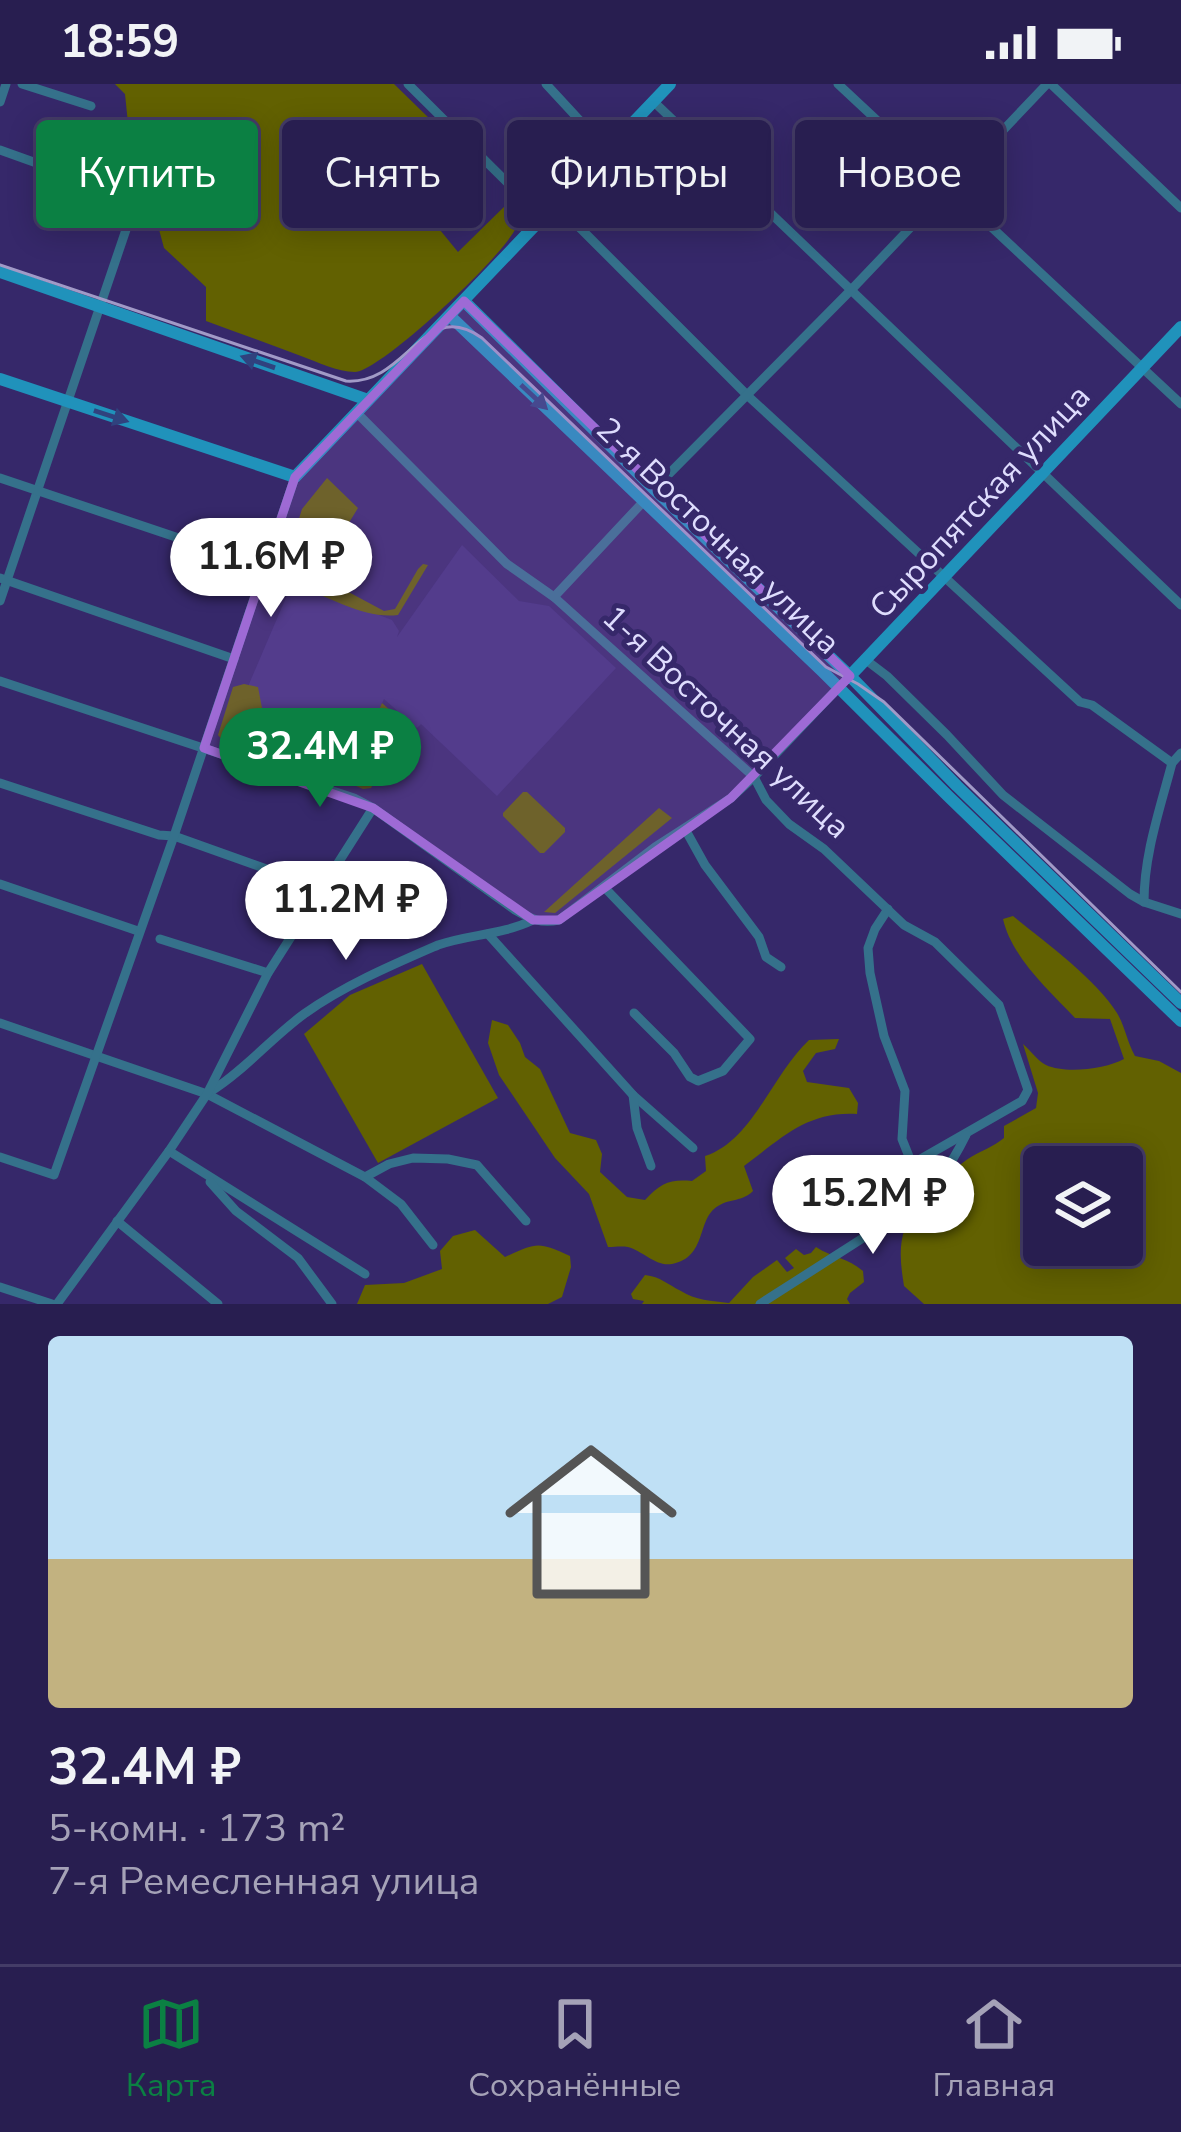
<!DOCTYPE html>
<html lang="ru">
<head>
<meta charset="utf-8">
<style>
  :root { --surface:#281e50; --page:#342b5a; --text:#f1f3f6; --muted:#a5a2b7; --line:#443c67; --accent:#0b8043 }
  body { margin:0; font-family:"Nunito Sans",sans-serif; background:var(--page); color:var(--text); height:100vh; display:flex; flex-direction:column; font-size:45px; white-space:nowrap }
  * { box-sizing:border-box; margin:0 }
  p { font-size:39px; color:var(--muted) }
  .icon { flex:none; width:66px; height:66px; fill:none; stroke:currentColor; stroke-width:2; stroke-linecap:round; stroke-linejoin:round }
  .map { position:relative; height:1220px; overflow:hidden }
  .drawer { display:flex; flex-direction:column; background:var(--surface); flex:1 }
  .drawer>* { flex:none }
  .guide { position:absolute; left:36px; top:36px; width:1110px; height:108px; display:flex; gap:24px }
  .fabs { position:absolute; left:1023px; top:1062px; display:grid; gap:24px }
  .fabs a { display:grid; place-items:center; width:120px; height:120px; border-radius:12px; background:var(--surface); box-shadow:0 6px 30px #0003,0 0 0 3px var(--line); font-size:60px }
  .price { position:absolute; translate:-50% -102px; padding:0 27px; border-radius:42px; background:#fff; color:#222; font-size:39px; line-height:78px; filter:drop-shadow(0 3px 6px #0008) }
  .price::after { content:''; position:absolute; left:50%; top:72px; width:36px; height:27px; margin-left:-18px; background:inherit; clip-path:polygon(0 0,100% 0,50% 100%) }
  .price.on { background:var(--accent); color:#fff }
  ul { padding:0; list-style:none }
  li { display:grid; align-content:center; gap:24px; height:636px; padding:0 48px }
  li+li { border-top:3px solid var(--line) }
  li span { display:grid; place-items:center; height:372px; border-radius:12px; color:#555 }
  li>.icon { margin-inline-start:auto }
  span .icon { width:216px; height:216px; fill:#fffc; stroke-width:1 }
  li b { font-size:51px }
  .pill { padding:0 42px; border-radius:12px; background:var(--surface); box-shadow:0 6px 30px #0003,0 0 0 3px var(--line); font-size:42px; line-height:108px }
  .pill.on { background:var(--accent); color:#fff }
  .status { display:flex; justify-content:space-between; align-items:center; height:84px; padding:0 60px; background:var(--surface); direction:ltr }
  .status svg { height:33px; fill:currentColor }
  .tab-bar { display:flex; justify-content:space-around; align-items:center; height:168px; border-top:3px solid var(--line); background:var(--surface); font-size:33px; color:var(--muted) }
  .tab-bar a { display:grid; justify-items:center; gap:6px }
  .tab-bar .on { color:var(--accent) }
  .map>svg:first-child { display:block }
</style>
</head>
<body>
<div class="status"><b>18:59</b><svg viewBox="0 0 49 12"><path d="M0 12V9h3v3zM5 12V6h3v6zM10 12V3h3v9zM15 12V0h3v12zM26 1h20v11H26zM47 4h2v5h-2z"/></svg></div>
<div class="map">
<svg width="1181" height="1220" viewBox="0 0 1181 1220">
  <rect width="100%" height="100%" fill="#36286a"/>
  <path fill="#40317a" d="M 462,461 L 519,517 L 549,522 L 616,584 L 497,712 L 421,640 L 417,644 L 384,615 L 350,689 L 226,654 L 288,509 L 301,501 L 392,536 L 399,547 L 397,553 Z"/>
  <g fill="#626101" fill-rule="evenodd">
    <path d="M 115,0 L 394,0 L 474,78 L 422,124 L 458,168 L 512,115 C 515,122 519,132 517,141 C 510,167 380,288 355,288 C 337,288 318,278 301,272 C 270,260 238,249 206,237 L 206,203 L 164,164 L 157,138 L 162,116 L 149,82 L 138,77 L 131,69 L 125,10 Z"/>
    <path d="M 327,394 L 358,424 L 347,442 L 361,452 L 345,482 L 290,463 L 302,425 Z"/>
    <path d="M 423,480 L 428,481 L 398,531 C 364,535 333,514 302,504 L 295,497 L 315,490 L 384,527 L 395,525 L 418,485 Z"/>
    <path d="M 244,600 L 258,603 L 262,624 L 251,634 L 251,645 C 273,665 325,681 353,685 L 382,619 L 409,643 L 410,653 L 384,682 L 371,704 L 363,705 C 334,692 302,679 271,671 C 250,665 233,669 218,651 L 233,603 Z"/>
    <path d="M 523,708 L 527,708 L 565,744 L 565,748 L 544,769 L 540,769 L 503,732 L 503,729 Z"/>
    <path d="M 659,724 L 672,734 L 555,829 L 544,828 Z"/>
    <path d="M 1013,832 C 1045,858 1096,895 1117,929 C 1125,942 1127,958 1135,972 L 1159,977 L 1181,989 L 1181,1220 L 924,1220 L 904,1202 C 901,1183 898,1163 905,1144 C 913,1124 951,1085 971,1073 C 983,1066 993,1063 1004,1054 L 1004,1042 L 1036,1024 L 1038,1009 L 1023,960 C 1030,966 1038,977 1046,981 C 1065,990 1106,985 1124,975 L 1110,935 L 1075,934 C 1049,906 1012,874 1003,835 ZM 1044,1083 L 1122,1083 L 1122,1161 L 1044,1161 Z"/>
    <path d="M 422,880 L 498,1014 L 378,1079 L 304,950 L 350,911 Z"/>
    <path d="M 492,936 L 508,941 L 520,959 L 525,973 L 540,985 L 570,1049 L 596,1056 L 602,1070 L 600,1088 L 627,1113 L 645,1116 C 661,1099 670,1095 692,1097 L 706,1087 L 705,1072 C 752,1057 772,991 809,956 L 839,955 L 835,965 L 816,969 L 803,987 L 807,998 L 849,1004 L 858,1019 L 857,1030 C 807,1027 782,1054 744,1082 L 753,1107 C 742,1118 731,1114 718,1122 C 696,1135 708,1173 672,1180 C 656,1183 643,1167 628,1163 C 621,1162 615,1163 608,1163 L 589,1110 L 555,1074 L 499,991 L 488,959 Z"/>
    <path d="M 475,1146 L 505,1173 C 537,1159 537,1157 570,1172 L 571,1183 L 562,1213 L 548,1220 L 357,1220 L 365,1201 L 404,1199 L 442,1185 L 440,1167 L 453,1152 Z"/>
    <path d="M 816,1163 C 833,1174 848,1174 863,1187 L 864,1198 L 850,1209 L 847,1215 L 850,1220 L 642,1220 L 644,1217 L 633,1215 L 631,1210 L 645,1191 C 661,1193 667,1200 681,1207 C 695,1216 712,1217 729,1219 L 753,1193 L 777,1176 L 787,1188 L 794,1184 L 785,1174 L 796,1165 L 804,1171 L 811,1169 Z"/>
  </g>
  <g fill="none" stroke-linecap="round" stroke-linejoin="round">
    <g stroke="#35718b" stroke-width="9">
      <path d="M 22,0 L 91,22"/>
      <path d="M 408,0 L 543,134"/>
      <path d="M 546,0 L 607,66"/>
      <path d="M 838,0 L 1181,320"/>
      <path d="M 1051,0 L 1181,124"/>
      <path d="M 653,17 L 1181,521"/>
      <path d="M 0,18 L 6,0"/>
      <path d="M 0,66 L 123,110 L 132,118 L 131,131 L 0,517"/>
      <path d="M 556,120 L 748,312 L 1080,618 L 1092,621 L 1172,679"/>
      <path d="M 356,328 L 507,480 L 554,513 L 754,693 L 766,716 L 789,740 L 824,765 L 904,841 L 935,858 L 999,921 L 1028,1006 L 1022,1017 L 912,1080"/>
      <path d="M 0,394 L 265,483"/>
      <path d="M 654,405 L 852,205 L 1047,0"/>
      <path d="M 0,494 L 234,575"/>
      <path d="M 554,513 L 644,417"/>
      <path d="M 866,576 L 887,592 L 947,651 L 1003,711 L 1130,810 L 1144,818 L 1181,830"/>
      <path d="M 0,597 L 354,714 L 373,724 L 515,826 C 531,835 541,840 559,836 L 655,763 L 731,714 L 754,693 L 839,603"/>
      <path d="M 0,699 L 159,751 L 174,752 L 320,804"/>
      <path d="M 685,745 L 705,781 L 759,853 L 766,873 L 781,883"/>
      <path d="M 0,800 L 138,847"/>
      <path d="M 604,803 L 750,955 L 723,987 L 698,997 L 690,993 L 674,969 L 634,929"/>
      <path d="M 1144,818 C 1144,770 1160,725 1172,679 L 1181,669"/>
      <path d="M 488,850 L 633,1011 L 693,1064"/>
      <path d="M 160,855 L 268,889"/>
      <path d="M 0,939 L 207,1010 L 365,1093 L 401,1120 L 433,1161"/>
      <path d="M 210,1008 C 245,986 271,954 304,930 C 345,901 392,881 438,861 C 470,850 502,851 533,836"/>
      <path d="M 633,1011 L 637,1044 L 651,1082"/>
      <path d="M 169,1067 L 365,1190"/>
      <path d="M 0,1073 L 54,1091 L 174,752 L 295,393"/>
      <path d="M 365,1093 L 389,1080 L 413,1074 L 448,1075 L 477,1081 L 526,1137"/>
      <path d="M 210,1098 L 236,1127 L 298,1174 L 332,1220"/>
      <path d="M 907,1126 C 935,1105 950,1083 966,1051"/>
      <path d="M 117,1137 L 218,1220"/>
      <path d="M 0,1203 L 52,1220"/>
      <path d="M 57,1220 L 169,1067 L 207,1010 L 268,889 L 373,724"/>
      <path d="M 760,1220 L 902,1129 L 911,1114 L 912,1080 L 902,1055 L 905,1007 L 884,952 L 870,889 L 868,864 L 875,845 L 888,825"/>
    </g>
    <g stroke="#2092bb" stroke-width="12">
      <path d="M 0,188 L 368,316"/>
      <path d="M 464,217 L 654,405 L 850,592 L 957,702 L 1181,919"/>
      <path d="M 450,232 L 822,587 L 948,712 L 1181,937"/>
      <path d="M 0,295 L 295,393 L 670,0"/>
      <path d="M 848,594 L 1181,243"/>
    </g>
    <path stroke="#a19ac7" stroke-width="3" d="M 0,181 L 346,297 C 408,301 423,212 482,254 L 826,583 L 858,600 L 884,618 L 1181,908"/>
  </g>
  <defs><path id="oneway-solid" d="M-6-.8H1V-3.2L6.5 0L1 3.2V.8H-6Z" transform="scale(3)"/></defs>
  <g fill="#30427e">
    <use href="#oneway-solid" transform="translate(258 278) rotate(-161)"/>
    <use href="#oneway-solid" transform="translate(534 313) rotate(43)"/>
    <use href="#oneway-solid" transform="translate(111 332) rotate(18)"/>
  </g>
  <path fill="#9e6ad5" fill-opacity="0.2" stroke="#9e6ad5" stroke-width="9" stroke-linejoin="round" d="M 464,217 L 850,592 L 731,714 L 559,836 L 533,836 L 373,724 L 204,664 L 295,393 Z"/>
  <g text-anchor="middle" stroke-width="10" stroke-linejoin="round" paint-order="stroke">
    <g font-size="33" fill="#dedcfd" stroke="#36286a">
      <text transform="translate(979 417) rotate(-47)" y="12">Сыропятская улица</text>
      <text transform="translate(719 451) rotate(44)" y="12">2-я Восточная улица</text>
      <text transform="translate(727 637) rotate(43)" y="12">1-я Восточная улица</text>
    </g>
  </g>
</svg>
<div class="fabs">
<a><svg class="icon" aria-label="layers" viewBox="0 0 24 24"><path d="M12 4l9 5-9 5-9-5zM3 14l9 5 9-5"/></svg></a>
</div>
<b class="price" style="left:271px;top:536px">11.6M ₽</b>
<b class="price on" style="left:320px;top:726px">32.4M ₽</b>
<b class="price" style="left:346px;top:879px">11.2M ₽</b>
<b class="price" style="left:873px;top:1173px">15.2M ₽</b>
<div class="guide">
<a class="pill on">Купить</a>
<a class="pill">Снять</a>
<a class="pill">Фильтры</a>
<a class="pill">Новое</a>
</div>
</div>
<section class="drawer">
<ul>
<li><span style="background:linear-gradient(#bfe0f5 60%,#c2b280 0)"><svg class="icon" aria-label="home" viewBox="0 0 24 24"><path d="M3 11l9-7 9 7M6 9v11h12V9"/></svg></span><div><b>32.4M ₽</b><p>5-комн. · 173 m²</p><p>7-я Ремесленная улица</p></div></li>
</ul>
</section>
<nav class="tab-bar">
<a class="on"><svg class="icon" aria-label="map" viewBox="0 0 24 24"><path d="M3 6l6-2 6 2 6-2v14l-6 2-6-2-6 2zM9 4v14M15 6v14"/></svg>Карта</a>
<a><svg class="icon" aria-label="saved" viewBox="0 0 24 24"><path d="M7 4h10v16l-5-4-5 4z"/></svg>Сохранённые</a>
<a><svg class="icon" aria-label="home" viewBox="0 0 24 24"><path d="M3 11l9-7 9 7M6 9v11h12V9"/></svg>Главная</a>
</nav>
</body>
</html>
